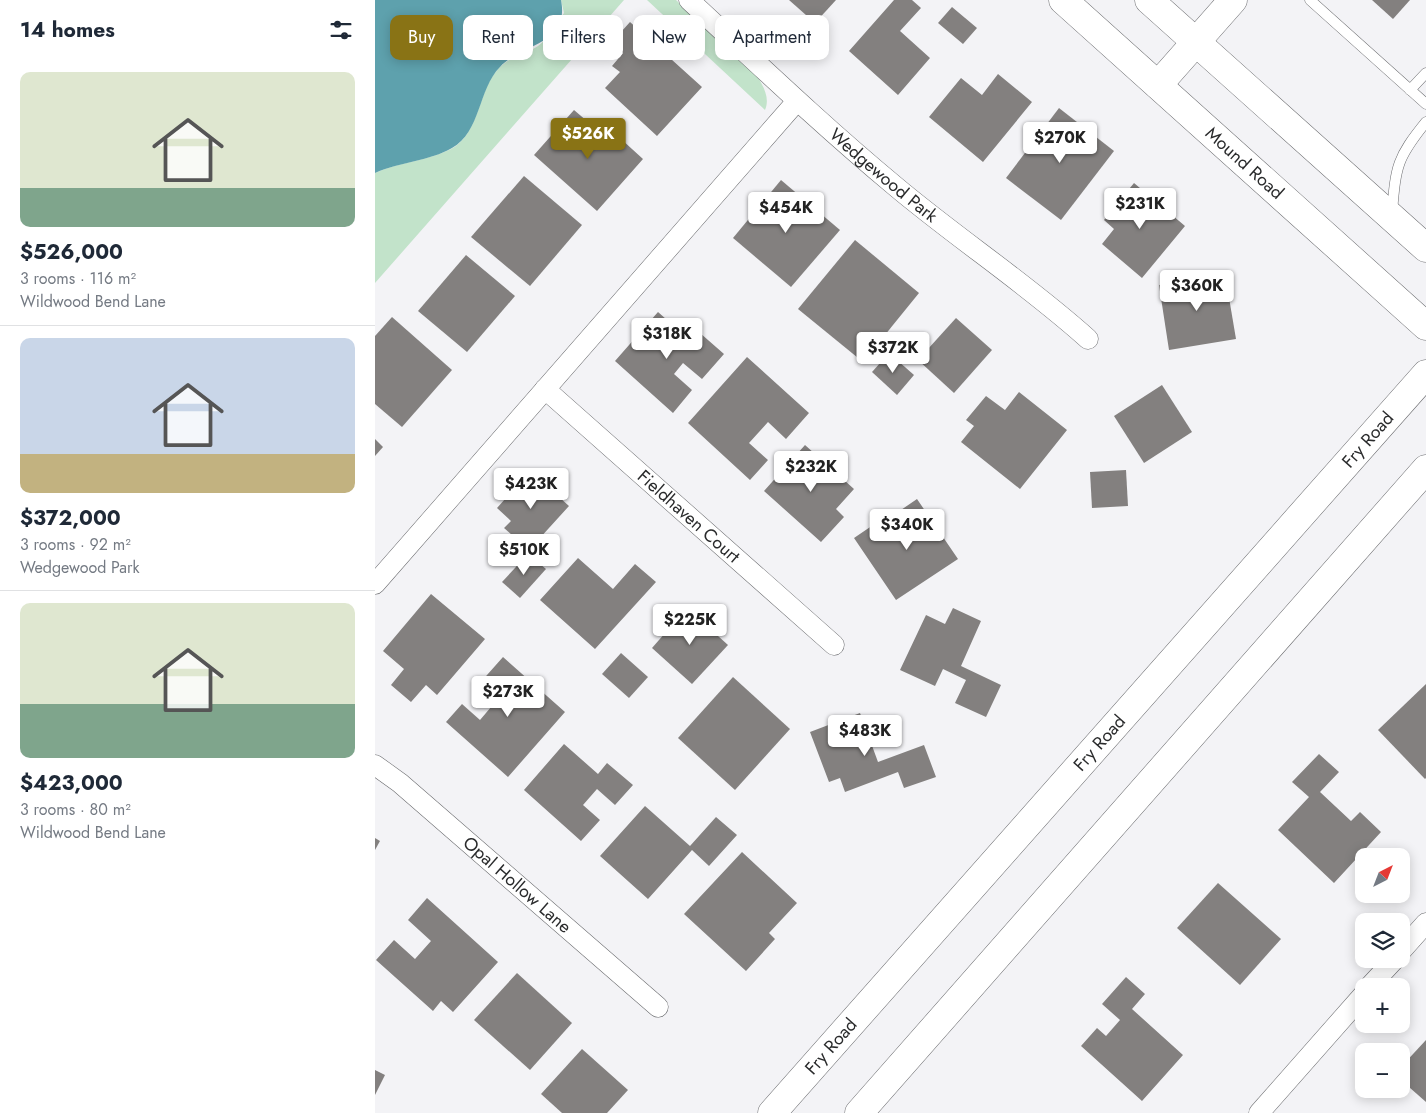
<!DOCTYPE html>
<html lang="en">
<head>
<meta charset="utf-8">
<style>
  :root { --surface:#fff; --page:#f2f2f3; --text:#1f2937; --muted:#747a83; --line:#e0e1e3; --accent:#897315 }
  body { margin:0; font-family:Jost,sans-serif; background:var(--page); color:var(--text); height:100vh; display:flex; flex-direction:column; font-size:19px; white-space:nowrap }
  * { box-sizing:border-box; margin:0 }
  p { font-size:16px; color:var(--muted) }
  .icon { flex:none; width:28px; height:28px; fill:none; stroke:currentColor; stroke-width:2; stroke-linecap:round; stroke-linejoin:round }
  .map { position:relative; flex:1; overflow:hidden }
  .sheet { display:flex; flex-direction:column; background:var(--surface); width:375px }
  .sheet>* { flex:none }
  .banner { position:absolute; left:15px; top:15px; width:475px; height:45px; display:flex; gap:10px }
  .needle { width:32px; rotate:42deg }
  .buttons { position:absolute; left:980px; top:848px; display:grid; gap:10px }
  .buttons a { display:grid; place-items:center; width:55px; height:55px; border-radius:10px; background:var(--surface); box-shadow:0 2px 12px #0003; font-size:25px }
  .price { position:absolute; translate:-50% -42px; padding:0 11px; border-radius:5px; background:#fff; color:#222; font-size:16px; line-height:32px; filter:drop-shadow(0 1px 2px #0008) }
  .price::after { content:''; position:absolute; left:50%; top:30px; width:15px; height:11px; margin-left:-8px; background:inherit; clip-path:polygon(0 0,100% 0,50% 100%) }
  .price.current { background:var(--accent); color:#fff }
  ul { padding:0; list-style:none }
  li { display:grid; align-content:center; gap:10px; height:265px; padding:0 20px }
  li+li { border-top:1px solid var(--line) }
  li span { display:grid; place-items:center; height:155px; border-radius:10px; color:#555 }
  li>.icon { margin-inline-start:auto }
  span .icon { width:90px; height:90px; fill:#fffc; stroke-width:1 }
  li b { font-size:21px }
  h2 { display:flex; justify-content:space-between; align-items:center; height:60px; padding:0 20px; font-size:21px }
  .pill { padding:0 18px; border-radius:10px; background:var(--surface); box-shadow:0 2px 12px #0003; font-size:18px; line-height:45px }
  .pill.current { background:var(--accent); color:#fff }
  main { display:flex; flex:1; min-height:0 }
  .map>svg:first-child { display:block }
</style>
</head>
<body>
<main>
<section class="sheet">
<h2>14 homes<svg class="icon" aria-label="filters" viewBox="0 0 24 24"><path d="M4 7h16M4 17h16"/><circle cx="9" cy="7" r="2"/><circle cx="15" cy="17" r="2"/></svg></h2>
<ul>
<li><span style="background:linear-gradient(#dfe7d0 75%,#7fa58c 0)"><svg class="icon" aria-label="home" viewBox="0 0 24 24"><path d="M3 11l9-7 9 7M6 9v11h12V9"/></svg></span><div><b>$526,000</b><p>3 rooms · 116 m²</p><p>Wildwood Bend Lane</p></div></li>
<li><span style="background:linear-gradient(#c9d6e8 75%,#c2b280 0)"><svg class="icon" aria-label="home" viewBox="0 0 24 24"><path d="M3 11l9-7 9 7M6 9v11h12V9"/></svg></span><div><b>$372,000</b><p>3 rooms · 92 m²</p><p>Wedgewood Park</p></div></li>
<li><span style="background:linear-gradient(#dfe7d0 65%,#7fa58c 0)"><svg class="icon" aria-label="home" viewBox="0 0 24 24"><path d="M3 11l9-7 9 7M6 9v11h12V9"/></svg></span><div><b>$423,000</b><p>3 rooms · 80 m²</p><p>Wildwood Bend Lane</p></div></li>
</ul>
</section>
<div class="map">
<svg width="1051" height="1113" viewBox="0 0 1051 1113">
  <rect width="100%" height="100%" fill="#f3f3f6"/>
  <g fill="#c2e3ca">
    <path d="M 186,0 L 249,0 L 0,283 L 0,173 C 24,162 52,161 76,149 C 102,135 103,99 117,77 C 133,54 143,59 163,46 C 173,39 182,23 189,13 Z"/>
    <path d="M 272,0 L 301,0 L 383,77 C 389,88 395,98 390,110 Z"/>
  </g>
  <path fill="#5ea1ad" d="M 0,0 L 186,0 C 195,45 147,43 125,67 C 103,89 106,132 77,148 C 55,161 24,162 0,173 Z"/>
  <g fill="#83807f">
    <path d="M 414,0 L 461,0 L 440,23 Z"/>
    <path d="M 519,0 L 537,0 L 546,8 L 525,31 L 555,58 L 523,95 L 474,51 Z"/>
    <path d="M 997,0 L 1035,0 L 1018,19 Z"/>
    <path d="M 577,7 L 602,28 L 588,44 L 563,23 Z"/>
    <path d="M 255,22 L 327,87 L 282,136 L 230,88 L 245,72 L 237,66 L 248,53 L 237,42 Z"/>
    <path d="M 623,74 L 657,102 L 608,162 L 554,117 L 586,78 L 607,95 Z"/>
    <path d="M 684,108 L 739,151 L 686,220 L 631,178 Z"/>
    <path d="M 199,110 L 240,145 L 246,139 L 268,159 L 222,211 L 159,155 Z"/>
    <path d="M 149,176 L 207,225 L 155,286 L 96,237 Z"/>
    <path d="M 406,180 L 465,230 L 416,287 L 358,238 Z"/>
    <path d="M 759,183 L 810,226 L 767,278 L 727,244 L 739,229 L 729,220 Z"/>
    <path d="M 480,240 L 544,293 L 488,362 L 423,309 Z"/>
    <path d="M 91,255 L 140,296 L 92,352 L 43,311 Z"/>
    <path d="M 850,274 L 861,339 L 794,350 L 784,285 Z"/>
    <path d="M 283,312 L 317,342 L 325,333 L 349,354 L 327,379 L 308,363 L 299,374 L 317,390 L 298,413 L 240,361 Z"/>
    <path d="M 17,317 L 77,370 L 27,427 L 0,404 L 0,336 Z"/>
    <path d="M 581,318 L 617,350 L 579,393 L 543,360 Z"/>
    <path d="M 514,353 L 539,375 L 522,395 L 497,372 Z"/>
    <path d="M 372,357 L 434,413 L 411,439 L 393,422 L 374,443 L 393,460 L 375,480 L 313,423 Z"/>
    <path d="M 787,385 L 817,432 L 769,463 L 739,416 Z"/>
    <path d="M 644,392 L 692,430 L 645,489 L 586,442 L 599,426 L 591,420 L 611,396 L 630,410 Z"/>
    <path d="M 0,439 L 8,447 L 0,456 Z"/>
    <path d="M 430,445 L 479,489 L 461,509 L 469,517 L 446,542 L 389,491 Z"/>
    <path d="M 751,470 L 753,506 L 717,508 L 715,472 Z"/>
    <path d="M 155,471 L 194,506 L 154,550 L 129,528 L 136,521 L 122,508 Z"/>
    <path d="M 542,499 L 583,559 L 521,600 L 479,538 L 504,521 L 515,537 L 532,526 L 523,512 Z"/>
    <path d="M 153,554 L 171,569 L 145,598 L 127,582 Z"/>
    <path d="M 203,558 L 238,589 L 260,564 L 281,582 L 220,649 L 165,600 Z"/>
    <path d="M 56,594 L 110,639 L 62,695 L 51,685 L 36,702 L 16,685 L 29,669 L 8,651 Z"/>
    <path d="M 312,608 L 353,645 L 317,684 L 277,648 Z"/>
    <path d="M 578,608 L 606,621 L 586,666 L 626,685 L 611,717 L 580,703 L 591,680 L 568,669 L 560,686 L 525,670 L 551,615 L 570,624 Z"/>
    <path d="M 246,653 L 273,677 L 254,698 L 227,674 Z"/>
    <path d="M 128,657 L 190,712 L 133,777 L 71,722 L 87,704 L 105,720 L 122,700 L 104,684 Z"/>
    <path d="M 358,677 L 415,729 L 360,790 L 303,738 Z"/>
    <path d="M 1051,684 L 1051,778 L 1050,779 L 1003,730 Z"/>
    <path d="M 485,713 L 503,762 L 549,745 L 561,777 L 529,788 L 523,772 L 470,792 L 465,778 L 454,782 L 435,732 Z"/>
    <path d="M 189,744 L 223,774 L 232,763 L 258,785 L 240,805 L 222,789 L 208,805 L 225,820 L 206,841 L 149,790 Z"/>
    <path d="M 944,754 L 964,772 L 945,792 L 976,821 L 985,812 L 1006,832 L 959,883 L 903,830 L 934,797 L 917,782 Z"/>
    <path d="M 270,806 L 315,846 L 341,817 L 362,835 L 334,866 L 317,850 L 273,899 L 225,856 Z"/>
    <path d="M 0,838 L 5,841 L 0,850 Z"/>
    <path d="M 367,852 L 422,903 L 394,933 L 400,939 L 371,971 L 309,914 Z"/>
    <path d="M 843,883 L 906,939 L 865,985 L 802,928 Z"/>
    <path d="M 52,898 L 123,962 L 78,1012 L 66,1001 L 58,1011 L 1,960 L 19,940 L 40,959 L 56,941 L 33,920 Z"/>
    <path d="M 142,973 L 197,1023 L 155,1070 L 99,1020 Z"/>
    <path d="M 751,977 L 770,994 L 757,1009 L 808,1055 L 767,1101 L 706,1046 L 722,1028 L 731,1036 L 745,1020 L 727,1004 Z"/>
    <path d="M 1051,1040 L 1051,1102 L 1026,1080 L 1026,1067 Z"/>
    <path d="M 207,1049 L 253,1090 L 232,1113 L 187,1113 L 166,1094 Z"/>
    <path d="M 0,1070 L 10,1075 L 0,1095 Z"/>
  </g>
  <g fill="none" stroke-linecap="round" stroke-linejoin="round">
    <g stroke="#6b6c6f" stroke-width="11">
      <g id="lane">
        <path d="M 935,0 L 1051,104"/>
        <path d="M 1035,90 L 1051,73"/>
        <path d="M 1017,212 C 1021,165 1022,158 1051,122"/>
      </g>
    </g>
    <g stroke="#6b6c6f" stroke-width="21">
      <g id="street">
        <path id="s1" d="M 314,0 C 382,63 449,127 520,186 C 583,239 652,284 713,339"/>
        <path id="s2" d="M 170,389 L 459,645"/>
        <path d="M 0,584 L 422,101"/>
        <path id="s3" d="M 0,765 L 25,783 L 283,1007"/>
        <path d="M 1026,951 L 1051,923"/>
        <path d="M 995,986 L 1020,959"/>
        <path d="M 884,1113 L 989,994"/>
      </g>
    </g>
    <g stroke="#6b6c6f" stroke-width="29">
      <g id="secondary">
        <path id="s4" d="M 688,0 L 1051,326"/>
        <path d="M 774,0 L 1051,248"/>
        <path d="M 783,85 L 858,0"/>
        <path id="s5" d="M 397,1113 L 1051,374"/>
        <path d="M 484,1113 L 1051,469"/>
      </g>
    </g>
    <use href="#lane" stroke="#fff" stroke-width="10"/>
    <use href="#street" stroke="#fff" stroke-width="20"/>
    <use href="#secondary" stroke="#fff" stroke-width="28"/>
  </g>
  <g text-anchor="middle" stroke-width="5" stroke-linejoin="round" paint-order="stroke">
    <g font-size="18" fill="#2a2b2c" stroke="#fff">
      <text dy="6" stroke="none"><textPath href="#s4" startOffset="244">Mound Road</textPath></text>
      <text dy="6" stroke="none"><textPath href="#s1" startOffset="262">Wedgewood Park</textPath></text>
      <text dy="6" stroke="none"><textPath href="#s5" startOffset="899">Fry Road</textPath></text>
      <text dy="6" stroke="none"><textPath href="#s2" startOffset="192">Fieldhaven Court</textPath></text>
      <text dy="6" stroke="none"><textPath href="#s5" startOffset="494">Fry Road</textPath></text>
      <text dy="6" stroke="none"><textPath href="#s3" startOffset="186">Opal Hollow Lane</textPath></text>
      <text dy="6" stroke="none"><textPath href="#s5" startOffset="89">Fry Road</textPath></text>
    </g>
  </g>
</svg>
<div class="buttons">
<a><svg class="needle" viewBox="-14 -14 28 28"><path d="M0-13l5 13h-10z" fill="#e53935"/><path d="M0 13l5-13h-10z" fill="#747a83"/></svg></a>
<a><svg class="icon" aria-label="layers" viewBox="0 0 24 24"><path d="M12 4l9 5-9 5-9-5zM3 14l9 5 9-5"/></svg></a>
<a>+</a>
<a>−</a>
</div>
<b class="price current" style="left:213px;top:160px">$526K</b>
<b class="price" style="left:685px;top:164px">$270K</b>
<b class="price" style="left:765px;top:230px">$231K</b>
<b class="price" style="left:411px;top:234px">$454K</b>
<b class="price" style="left:822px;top:312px">$360K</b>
<b class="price" style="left:292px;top:360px">$318K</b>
<b class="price" style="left:518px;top:374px">$372K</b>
<b class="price" style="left:436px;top:493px">$232K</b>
<b class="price" style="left:156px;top:510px">$423K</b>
<b class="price" style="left:532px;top:551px">$340K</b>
<b class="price" style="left:149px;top:576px">$510K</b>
<b class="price" style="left:315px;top:646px">$225K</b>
<b class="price" style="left:133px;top:718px">$273K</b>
<b class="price" style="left:490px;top:757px">$483K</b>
<div class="banner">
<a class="pill current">Buy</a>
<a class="pill">Rent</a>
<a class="pill">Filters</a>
<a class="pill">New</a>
<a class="pill">Apartment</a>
</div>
</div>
</main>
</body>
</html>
